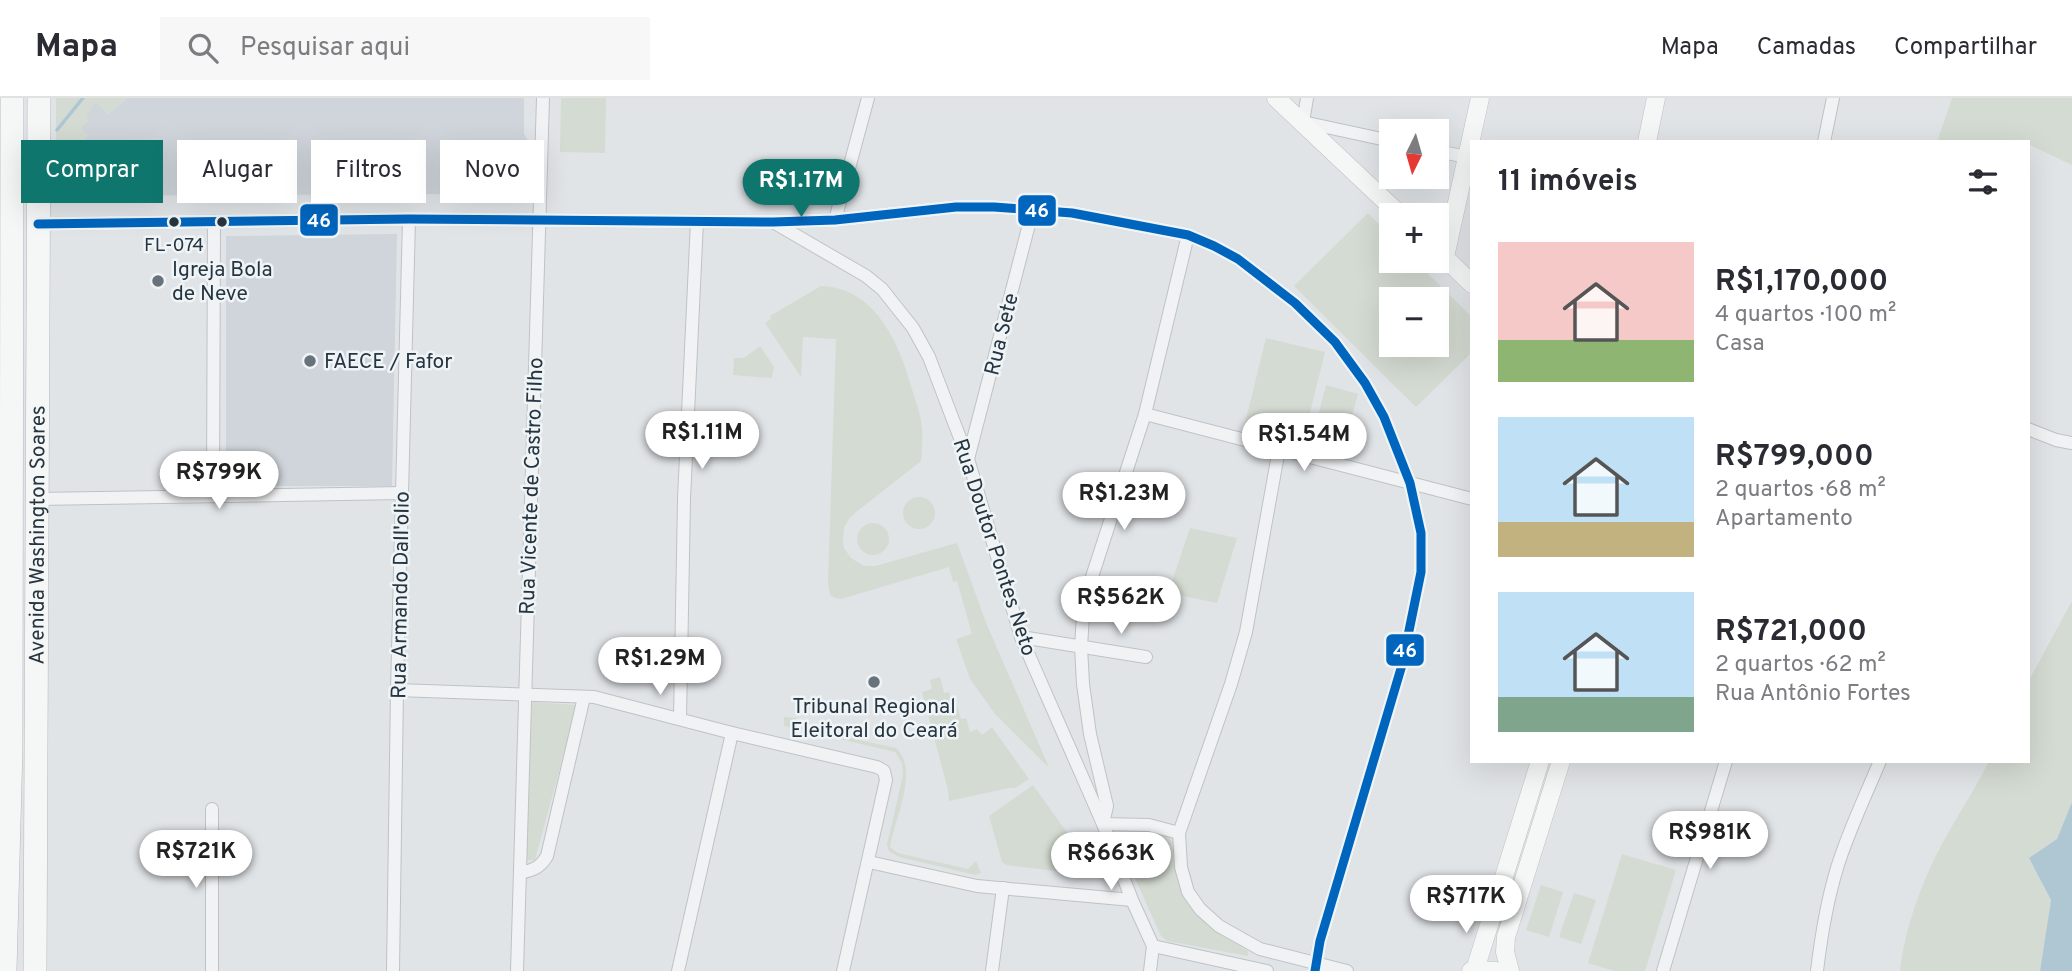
<!DOCTYPE html>
<html lang="pt">
<head>
<meta charset="utf-8">
<style>
  :root { --surface:#fff; --page:#f7f7f7; --text:#2b2b33; --muted:#7c7c81; --line:#e1e1e2; --accent:#0f766e }
  body { margin:0; font-family:Overpass,sans-serif; background:var(--page); color:var(--text); height:100vh; display:flex; flex-direction:column; font-size:26px; white-space:nowrap }
  * { box-sizing:border-box; margin:0 }
  p { font-size:23px; color:var(--muted) }
  .icon { flex:none; width:38px; height:38px; fill:none; stroke:currentColor; stroke-width:2; stroke-linecap:round; stroke-linejoin:round }
  .map { position:relative; flex:1; overflow:hidden }
  .panel { position:absolute; left:1470px; top:42px; width:560px; height:623px; display:flex; flex-direction:column; background:var(--surface); border-radius:0px; box-shadow:0 7px 28px #0002 }
  .panel>* { flex:none }
  .banner { position:absolute; left:21px; top:42px; width:665px; height:63px; display:flex; gap:14px }
  .needle { width:46px; rotate:185deg }
  .buttons { position:absolute; left:1379px; top:21px; display:grid; gap:14px }
  .buttons a { display:grid; place-items:center; width:70px; height:70px; border-radius:0px; background:var(--surface); box-shadow:0 7px 28px #0002; font-size:35px }
  .price { position:absolute; translate:-50% -60px; padding:0 16px; border-radius:24px; background:#fff; color:#222; font-size:23px; line-height:46px; filter:drop-shadow(0 2px 4px #0008) }
  .price::after { content:''; position:absolute; left:50%; top:42px; width:21px; height:16px; margin-left:-10px; background:inherit; clip-path:polygon(0 0,100% 0,50% 100%) }
  .price.current { background:var(--accent); color:#fff }
  ul { padding:0; list-style:none }
  li { display:flex; align-items:center; gap:21px; height:175px; padding:0 28px }
  li span { display:grid; place-items:center; flex:none; width:196px; height:140px; border-radius:0px; color:#555 }
  li>.icon { margin-inline-start:auto }
  span .icon { width:84px; height:84px; fill:#fffc; stroke-width:1 }
  li b { font-size:30px }
  h2 { display:flex; justify-content:space-between; align-items:center; height:84px; padding:0 28px; font-size:30px }
  .chip { padding:0 24px; border-radius:0px; background:var(--surface); box-shadow:0 7px 28px #0002; font-size:24px; line-height:63px }
  .chip.current { background:var(--accent); color:#fff }
  header { display:flex; align-items:center; gap:42px; box-sizing:border-box; height:98px; padding:0 35px; background:var(--surface); border-bottom:2px solid var(--line) }
  header strong { font-size:33px }
  nav { display:flex; gap:38px; margin-inline-start:auto; font-size:24px }
  .search { width:490px; height:63px; background:var(--page); display:flex; align-items:center; gap:18px; box-sizing:border-box; padding:0 24px; border-radius:0px; color:var(--muted); font-size:26px }
  .map>svg:first-child { display:block }
</style>
</head>
<body>
<header>
<strong>Mapa</strong>
<div class="search"><svg class="icon" aria-label="search" viewBox="0 0 24 24"><circle cx="10" cy="10" r="6"/><path d="M15 15l6 6"/></svg>Pesquisar aqui</div>
<nav><a>Mapa</a><a>Camadas</a><a>Compartilhar</a></nav>
</header>
<div class="map">
<svg width="2072" height="873" viewBox="0 0 2072 873">
  <rect width="100%" height="100%" fill="#e1e4e7"/>
  <g fill="#cfd5da">
    <path d="M 127,0 L 524,0 L 524,36 L 529,44 L 527,103 L 457,104 L 457,96 L 70,98 L 57,97 L 54,92 L 54,46 L 81,31 L 90,10 L 96,3 L 108,16 Z"/>
    <path d="M 397,136 L 392,388 L 226,388 L 226,138 Z"/>
  </g>
  <g fill="#d4dbd2" fill-rule="evenodd">
    <path d="M 56,0 L 127,0 L 108,16 L 95,4 L 90,10 L 92,12 L 86,19 L 89,22 L 81,31 L 89,37 L 81,46 L 56,45 Z"/>
    <path d="M 561,0 L 606,0 L 605,55 L 560,54 Z"/>
    <path d="M 1952,0 L 2072,0 L 2072,67 L 2028,46 L 2028,44 L 1937,44 Z"/>
    <path d="M 1368,115 L 1391,139 L 1391,163 L 1415,163 L 1472,219 L 1472,254 L 1416,309 L 1294,188 ZM 1391,201 L 1437,201 L 1437,247 L 1391,247 Z"/>
    <path d="M 821,188 C 874,189 899,244 911,288 C 915,302 921,316 922,330 C 923,341 922,352 921,363 L 856,414 L 849,421 L 844,430 L 843,442 L 844,450 L 851,460 L 864,468 L 875,468 L 957,445 L 987,527 L 1048,667 L 1047,668 L 995,616 L 970,581 L 956,541 L 972,536 L 957,483 L 953,484 L 949,469 L 841,501 L 835,500 L 830,497 L 828,485 L 836,241 L 803,239 L 801,279 L 765,225 L 771,221 L 770,218 Z"/>
    <path d="M 1266,240 L 1325,254 L 1304,339 L 1245,325 Z"/>
    <path d="M 760,248 L 774,269 L 772,280 L 733,277 L 734,260 L 744,260 Z"/>
    <path d="M 1326,287 L 1358,296 L 1343,351 L 1312,342 Z"/>
    <circle cx="919" cy="415" r="16"/>
    <circle cx="873" cy="441" r="16"/>
    <path d="M 1190,430 L 1237,440 L 1217,505 L 1168,495 Z"/>
    <path d="M 2072,503 L 2072,704 L 2057,741 L 2029,760 L 2051,802 L 2040,873 L 1900,873 C 1905,829 1922,783 1943,744 C 1958,717 1975,691 1989,663 L 2028,663 L 2028,584 Z"/>
    <path d="M 940,579 L 944,595 L 949,594 L 953,607 L 957,607 L 961,621 L 966,620 L 970,634 L 977,631 L 982,637 L 992,629 L 1029,681 L 1015,690 L 1009,690 L 949,703 L 948,692 L 922,594 L 932,591 L 930,582 Z"/>
    <path d="M 532,604 L 577,607 L 535,762 L 523,763 Z"/>
    <path d="M 784,619 L 797,620 L 796,628 L 896,650 C 920,672 894,722 890,749 L 898,755 L 968,771 L 976,763 L 981,775 L 975,777 L 899,759 L 889,753 L 887,747 L 903,677 L 902,665 L 895,654 L 784,628 Z"/>
    <path d="M 1033,687 L 1091,768 L 1081,776 L 1006,767 L 1002,764 L 989,718 Z"/>
    <path d="M 1140,733 C 1148,734 1166,734 1171,742 C 1173,747 1175,773 1177,780 C 1185,817 1219,835 1248,853 L 1248,858 L 1167,843 L 1161,838 L 1122,751 L 1122,743 L 1126,737 Z"/>
    <path d="M 1622,756 L 1676,772 L 1645,873 L 1614,873 L 1588,865 Z"/>
    <path d="M 1541,787 L 1563,794 L 1549,839 L 1526,832 Z"/>
    <path d="M 1574,795 L 1596,802 L 1581,846 L 1559,839 Z"/>
  </g>
  <path fill="#afc7d3" d="M 2072,704 L 2072,873 L 2040,873 L 2051,802 L 2029,760 L 2057,741 Z"/>
  <g fill="none" stroke-linecap="round" stroke-linejoin="round">
    <path stroke="#afc7d3" stroke-width="3.5" d="M 57,32 L 83,0"/>
    <g stroke="#bfc2c5" stroke-width="14">
      <g id="street">
        <path d="M 1307,0 L 1303,24 L 1391,43"/>
        <path d="M 1824,44 L 1833,0"/>
        <path d="M 1437,53 L 1472,60"/>
        <path d="M 835,122 L 868,0"/>
        <path d="M 773,124 L 866,178 L 882,191 L 913,230 L 929,259 L 968,361 L 1021,539 L 1103,726 L 1132,802 L 1153,848 L 1150,873"/>
        <path d="M 38,126 L 409,121 L 773,124 L 835,122 L 956,109 L 994,109 L 1072,115 L 1188,137 L 1214,148 L 1238,161 L 1295,205 L 1335,244 L 1365,285 L 1384,319 L 1410,385 L 1421,435 L 1421,474 L 1402,567 L 1320,843 L 1315,873"/>
        <path d="M 1145,316 L 1472,401"/>
        <path d="M 2028,331 L 2056,342 L 2072,345"/>
        <path d="M 1279,351 L 1246,534 L 1231,586 L 1179,735 L 1181,769 L 1188,794 L 1200,811 L 1219,828 L 1260,851 L 1347,873"/>
        <path d="M 968,361 L 1033,111"/>
        <path d="M 213,397 L 214,123"/>
        <path d="M 36,401 L 402,395"/>
        <path d="M 1021,539 L 1146,559"/>
        <path d="M 397,592 L 594,599 L 732,635 L 877,669 L 884,673 L 886,682 L 843,873"/>
        <path d="M 680,621 L 684,401 L 697,123"/>
        <path d="M 1103,726 L 1107,708 L 1090,636 L 1083,586 L 1081,549 L 1083,517 L 1089,488 L 1145,316 L 1188,137"/>
        <path d="M 1103,726 L 1149,727 L 1179,735"/>
        <path d="M 869,764 L 977,788 L 1132,802"/>
        <path d="M 520,775 C 533,772 540,770 547,758 L 584,599"/>
        <path d="M 1153,848 L 1267,873"/>
        <path d="M 212,873 L 212,711"/>
        <path d="M 393,873 L 397,592 L 409,121"/>
        <path d="M 517,873 L 543,0"/>
        <path d="M 678,873 L 732,635"/>
        <path d="M 992,873 L 1003,790"/>
        <path d="M 1663,873 L 1726,663"/>
        <path d="M 1817,873 C 1821,839 1827,803 1837,770 C 1848,734 1865,699 1880,663"/>
      </g>
    </g>
    <g stroke="#bfc2c5" stroke-width="19">
      <g id="secondary">
        <path d="M 1276,0 L 1400,117"/>
        <path d="M 1647,44 L 1656,0"/>
        <path d="M 1437,152 L 1472,186"/>
        <path d="M 1445,159 L 1480,0"/>
        <path d="M 1475,872 L 1540,663"/>
        <path d="M 1471,873 L 1475,872 L 1496,873"/>
        <path d="M 1510,873 L 1505,854 L 1506,839 L 1561,663"/>
      </g>
    </g>
    <g stroke="#b4b8bc" stroke-width="24">
      <g id="highway">
        <path d="M 5,873 L 11,650 L 12,0"/>
        <path id="s1" d="M 35,873 L 39,0"/>
      </g>
    </g>
    <use href="#street" stroke="#f1f2f3" stroke-width="12"/>
    <use href="#secondary" stroke="#f5f6f6" stroke-width="18"/>
    <use href="#highway" stroke="#f5f6f6" stroke-width="23"/>
    <g stroke="#eff4f7" stroke-width="14">
      <path id="bus-1" d="M 38,126 L 409,121 L 773,124 L 835,122 L 956,109 L 994,109 L 1072,115 L 1188,137 L 1214,148 L 1238,161 L 1295,205 L 1335,244 L 1365,285 L 1384,319 L 1410,385 L 1421,435 L 1421,474 L 1402,567 L 1320,843 L 1315,873"/>
    </g>
    <use href="#bus-1" stroke="#0065bd" stroke-width="9"/>
  </g>
  <g fill="#273541" stroke="#eff4f7" stroke-width="2.5">
    <circle cx="174" cy="124" r="6"/>
    <circle cx="222" cy="124" r="6"/>
  </g>
  <g fill="#68727b" stroke="#eff4f7" stroke-width="2.5">
    <circle cx="158" cy="183" r="7"/>
    <circle cx="310" cy="263" r="7"/>
    <circle cx="874" cy="584" r="7"/>
  </g>
  <g text-anchor="middle" stroke-width="5" stroke-linejoin="round" paint-order="stroke">
    <g font-size="19" fill="#273541" stroke="#eff4f7">
      <text x="174" y="153">FL-074</text>
    </g>
    <g font-size="21" fill="#273541" stroke="#eff4f7" text-anchor="start">
      <text x="172" y="178">Igreja Bola<tspan x="172" dy="24">de Neve</tspan></text>
      <text x="324" y="270">FAECE / Fafor</text>
      <text x="874" y="615" text-anchor="middle">Tribunal Regional<tspan x="874" dy="24">Eleitoral do Ceará</tspan></text>
    </g>
    <g font-size="21" fill="#273541" stroke="#eff4f7">
      <text transform="translate(1001 236) rotate(-76)" y="7">Rua Sete</text>
      <text transform="translate(531 388) rotate(-88)" y="7">Rua Vicente de Castro Filho</text>
      <text dy="7" stroke="none"><textPath href="#s1" startOffset="436">Avenida Washington Soares</textPath></text>
      <text transform="translate(995 449) rotate(72)" y="7">Rua Doutor Pontes Neto</text>
      <text transform="translate(400 497) rotate(-89)" y="7">Rua Armando Dall'olio</text>
    </g>
  </g>
  <g stroke="#eff4f7" stroke-width="2.5">
    <rect x="1017" y="96" width="40" height="33" rx="7" fill="#0065bd"/>
    <rect x="299" y="105" width="40" height="34" rx="7" fill="#0065bd"/>
    <rect x="1385" y="535" width="40" height="34" rx="7" fill="#0065bd"/>
  </g>
  <g font-size="19" text-anchor="middle" font-weight="bold" fill="#fff">
    <text x="1037" y="119">46</text>
    <text x="319" y="129">46</text>
    <text x="1405" y="559">46</text>
  </g>
</svg>
<div class="buttons">
<a><svg class="needle" viewBox="-14 -14 28 28"><path d="M0-13l5 13h-10z" fill="#e53935"/><path d="M0 13l5-13h-10z" fill="#7c7c81"/></svg></a>
<a>+</a>
<a>−</a>
</div>
<b class="price current" style="left:801px;top:121px">R$1.17M</b>
<b class="price" style="left:702px;top:373px">R$1.11M</b>
<b class="price" style="left:1304px;top:375px">R$1.54M</b>
<b class="price" style="left:219px;top:413px">R$799K</b>
<b class="price" style="left:1124px;top:434px">R$1.23M</b>
<b class="price" style="left:1121px;top:538px">R$562K</b>
<b class="price" style="left:660px;top:599px">R$1.29M</b>
<b class="price" style="left:1710px;top:773px">R$981K</b>
<b class="price" style="left:196px;top:792px">R$721K</b>
<b class="price" style="left:1111px;top:794px">R$663K</b>
<b class="price" style="left:1466px;top:837px">R$717K</b>
<div class="banner">
<a class="chip current">Comprar</a>
<a class="chip">Alugar</a>
<a class="chip">Filtros</a>
<a class="chip">Novo</a>
</div>
<section class="panel">
<h2>11 imóveis<svg class="icon" aria-label="filters" viewBox="0 0 24 24"><path d="M4 7h16M4 17h16"/><circle cx="9" cy="7" r="2"/><circle cx="15" cy="17" r="2"/></svg></h2>
<ul>
<li><span style="background:linear-gradient(#f6c9c9 70%,#8fb573 0)"><svg class="icon" aria-label="home" viewBox="0 0 24 24"><path d="M3 11l9-7 9 7M6 9v11h12V9"/></svg></span><div><b>R$1,170,000</b><p>4 quartos · 100 m²</p><p>Casa</p></div></li>
<li><span style="background:linear-gradient(#bfe0f5 75%,#c2b280 0)"><svg class="icon" aria-label="home" viewBox="0 0 24 24"><path d="M3 11l9-7 9 7M6 9v11h12V9"/></svg></span><div><b>R$799,000</b><p>2 quartos · 68 m²</p><p>Apartamento</p></div></li>
<li><span style="background:linear-gradient(#bfe0f5 75%,#7fa58c 0)"><svg class="icon" aria-label="home" viewBox="0 0 24 24"><path d="M3 11l9-7 9 7M6 9v11h12V9"/></svg></span><div><b>R$721,000</b><p>2 quartos · 62 m²</p><p>Rua Antônio Fortes</p></div></li>
</ul>
</section>
</div>
</body>
</html>
